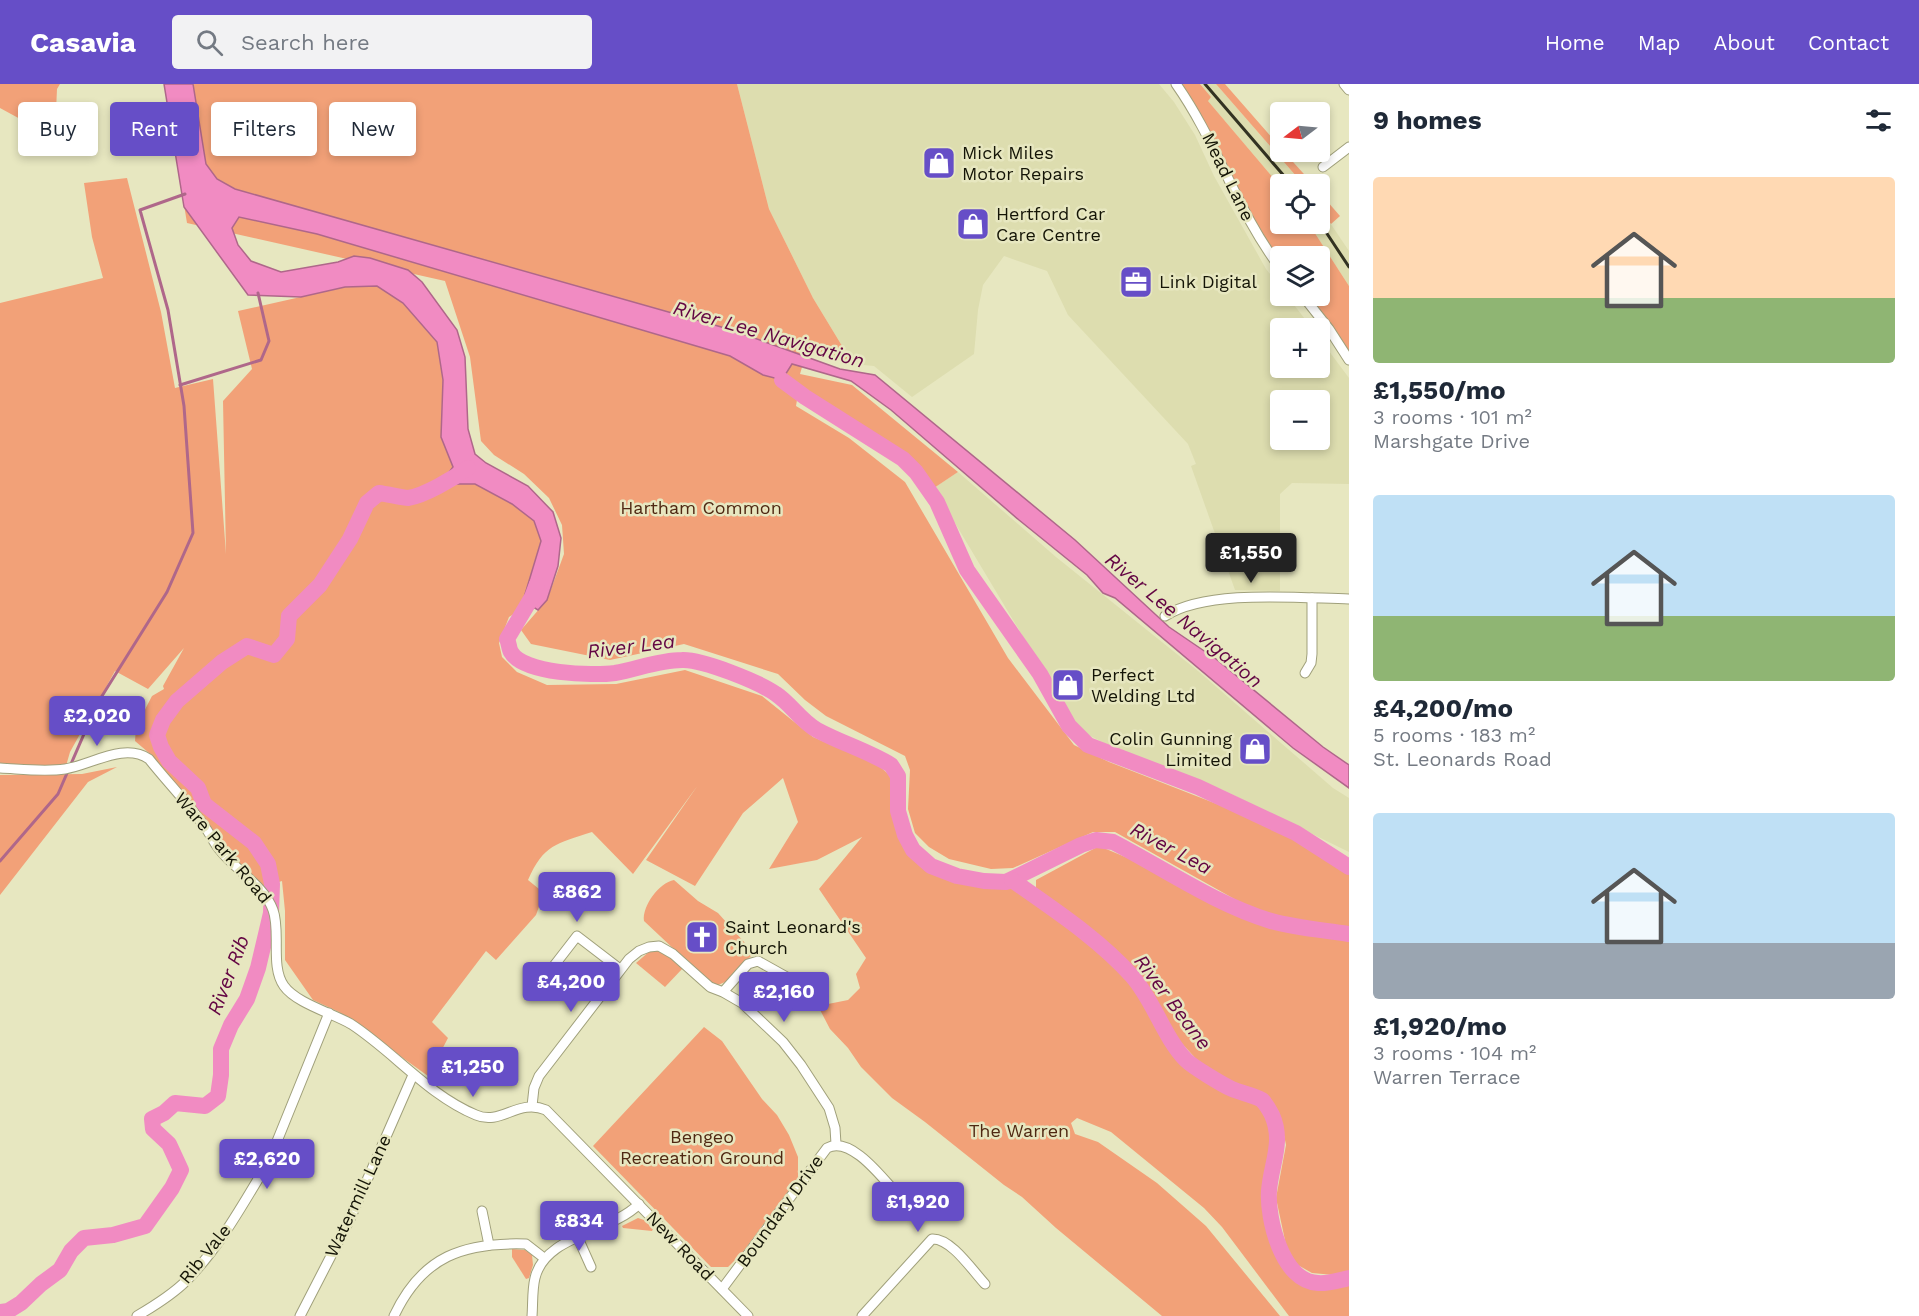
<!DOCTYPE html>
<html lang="en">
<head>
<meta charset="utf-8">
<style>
  :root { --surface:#fff; --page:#f2f2f3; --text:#1f2937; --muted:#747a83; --accent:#664ec7 }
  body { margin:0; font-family:"Work Sans",sans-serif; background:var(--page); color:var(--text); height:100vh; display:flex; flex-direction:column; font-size:22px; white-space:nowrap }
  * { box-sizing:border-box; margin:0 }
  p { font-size:20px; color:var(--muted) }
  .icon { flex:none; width:33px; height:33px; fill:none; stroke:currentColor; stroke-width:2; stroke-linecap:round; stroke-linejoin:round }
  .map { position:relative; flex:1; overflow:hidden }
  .side { display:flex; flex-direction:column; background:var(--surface); width:570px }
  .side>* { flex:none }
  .banner { position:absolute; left:18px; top:18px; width:570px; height:54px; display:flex; gap:12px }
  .needle { width:39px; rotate:254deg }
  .tools { position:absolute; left:1270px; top:18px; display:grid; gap:12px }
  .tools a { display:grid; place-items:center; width:60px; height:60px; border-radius:6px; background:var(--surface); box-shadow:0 3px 9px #0003; font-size:30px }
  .price { position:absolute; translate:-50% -51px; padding:0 14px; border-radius:6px; background:var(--accent); color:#fff; font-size:20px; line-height:39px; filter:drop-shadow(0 2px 3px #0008) }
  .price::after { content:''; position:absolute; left:50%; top:36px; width:18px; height:14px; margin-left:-9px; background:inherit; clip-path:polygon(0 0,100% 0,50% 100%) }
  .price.on { background:#222; color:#fff }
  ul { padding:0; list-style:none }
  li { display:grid; align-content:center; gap:12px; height:318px; padding:0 24px }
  li span { display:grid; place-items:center; height:186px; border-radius:6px; color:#555 }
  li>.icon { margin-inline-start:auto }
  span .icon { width:108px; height:108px; fill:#fffc; stroke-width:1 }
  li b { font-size:26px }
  h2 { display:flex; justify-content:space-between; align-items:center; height:72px; padding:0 24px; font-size:26px }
  .pill { padding:0 21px; border-radius:6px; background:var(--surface); box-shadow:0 3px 9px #0003; font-size:21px; line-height:54px }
  .pill.on { background:var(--accent); color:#fff }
  header { display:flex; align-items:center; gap:36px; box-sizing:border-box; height:84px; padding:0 30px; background:var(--accent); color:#fff }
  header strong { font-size:28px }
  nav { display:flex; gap:33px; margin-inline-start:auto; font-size:21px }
  .search { width:420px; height:54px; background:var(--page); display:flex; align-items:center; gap:15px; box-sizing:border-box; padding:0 21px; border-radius:6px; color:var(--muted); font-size:22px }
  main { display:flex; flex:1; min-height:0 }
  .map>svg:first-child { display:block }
</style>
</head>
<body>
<header>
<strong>Casavia</strong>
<div class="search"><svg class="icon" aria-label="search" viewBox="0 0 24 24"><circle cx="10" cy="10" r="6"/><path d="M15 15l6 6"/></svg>Search here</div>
<nav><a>Home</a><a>Map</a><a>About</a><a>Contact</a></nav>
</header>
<main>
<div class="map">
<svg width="1349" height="1232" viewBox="0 0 1349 1232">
  <rect width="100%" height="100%" fill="#e7e7c0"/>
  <g fill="#ddddaf" fill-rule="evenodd">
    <path d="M 737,0 L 1159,0 L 1174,18 L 1195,51 L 1214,92 L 1266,185 L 1281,204 L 1281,212 L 1287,212 L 1312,244 L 1281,244 L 1281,284 L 1320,284 L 1320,255 L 1349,294 L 1349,400 L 1292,399 L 1280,410 L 1280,507 L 1235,506 L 1191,382 L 1196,380 L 1188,360 L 1068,231 L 1047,187 L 1004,172 L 983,201 L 978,226 L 974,270 L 912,313 L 874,282 L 853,280 L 813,214 L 769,125 ZM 1281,316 L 1320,316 L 1320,356 L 1281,356 Z"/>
    <path d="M 1200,0 L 1216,0 L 1303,100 L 1281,100 L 1281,103 L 1207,16 L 1211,13 Z"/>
    <path d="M 1320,124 L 1349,167 L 1349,202 L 1309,140 L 1320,140 Z"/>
    <path d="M 958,388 L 1056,473 L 1198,587 L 1333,704 L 1349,714 L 1349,768 L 1223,706 L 1104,659 L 1079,646 L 934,404 Z"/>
  </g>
  <g fill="#f2a178">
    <path d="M 0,0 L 60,0 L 57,5 L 56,27 L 22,36 L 0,24 Z"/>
    <path d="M 164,0 L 737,0 L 769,125 L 813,214 L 853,280 L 807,266 L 800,290 L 852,301 L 958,388 L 934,404 C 903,356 844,335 799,304 L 796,322 L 849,354 L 905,398 L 1008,574 L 1074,661 L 1109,678 L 1245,731 L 1310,762 L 1349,788 L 1349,843 L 1273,832 L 1238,817 L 1115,748 L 1093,748 L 1013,784 L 991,785 L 949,775 L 929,763 L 915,749 L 908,725 L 910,686 L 905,672 L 826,632 L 805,616 L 778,590 L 684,560 L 610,576 L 531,560 L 521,546 L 547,516 L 564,470 L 562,441 L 549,414 L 524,390 L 494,371 L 481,357 L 470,273 L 445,197 L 187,139 Z"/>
    <path d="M 1181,0 L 1200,0 L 1211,13 L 1208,17 L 1281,103 L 1281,140 L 1309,140 L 1349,202 L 1349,269 L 1308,212 L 1320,212 L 1320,172 L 1281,172 L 1281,179 C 1273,166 1263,153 1256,140 C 1229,94 1211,44 1181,0 Z"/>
    <path d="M 1216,0 L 1225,0 L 1281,64 L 1281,68 L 1284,68 L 1313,100 L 1303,100 Z"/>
    <path d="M 127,94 L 161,228 L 175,304 L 213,295 L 226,470 L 223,317 L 252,285 L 238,227 L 345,203 L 377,202 L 403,219 L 437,258 L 443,296 L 441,353 L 453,383 L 454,400 L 475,400 L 512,420 L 534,437 L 541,457 L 523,517 L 517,528 L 509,533 L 499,559 L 502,573 L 517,588 L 547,601 L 616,600 L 685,586 L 762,612 L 813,653 L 878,681 L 894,695 L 893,717 L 899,749 L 922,782 L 953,797 L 1010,799 L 1032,814 L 1086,855 L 1126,894 L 1135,903 L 1168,960 L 1187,980 L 1227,1006 L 1255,1016 L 1266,1026 L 1275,1047 L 1275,1062 L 1264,1098 L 1264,1123 L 1278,1176 L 1290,1192 L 1308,1203 L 1327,1204 L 1349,1200 L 1349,1232 L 1289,1232 L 1222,1143 L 1204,1124 L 1111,1048 L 1077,1034 L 1071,1039 L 1075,1050 L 1098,1058 L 1157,1099 L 1206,1142 L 1280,1232 L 1162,1232 L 1056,1144 L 1022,1113 L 1004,1101 L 925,1038 L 892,1014 L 861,983 L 848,964 L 830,945 L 818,922 L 848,916 L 860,904 L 856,890 L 866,874 L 819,805 L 862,753 L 817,776 L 769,785 L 798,738 L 783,694 L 743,729 L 695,802 L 646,776 L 698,701 L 633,790 L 592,748 C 556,760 544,760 528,796 L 544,809 L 536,831 L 496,876 L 486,867 L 432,938 L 448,954 L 428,992 L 339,928 L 313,916 L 285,876 L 285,827 L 282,797 L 263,803 L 232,773 L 149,669 L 135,657 L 136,643 L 152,612 L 164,605 L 163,602 L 184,564 L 148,605 L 115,587 L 70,668 L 66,682 L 0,685 L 0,219 L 103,194 L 92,153 L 84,99 Z"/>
    <path d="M 1320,109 L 1340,132 L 1331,140 L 1320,125 Z"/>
    <path d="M 117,683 L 88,698 L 0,811 L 0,691 L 82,690 Z"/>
    <path d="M 1099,762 L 1130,775 L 1185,806 L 1257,839 L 1291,848 L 1349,855 L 1349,1187 L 1334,1191 L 1312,1189 L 1296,1180 L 1286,1161 L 1276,1114 L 1286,1061 L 1283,1046 L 1273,1023 L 1267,1014 L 1222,993 L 1197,976 L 1178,955 L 1145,901 L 1139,888 L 1036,807 L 1036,796 Z"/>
    <path d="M 674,796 L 698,817 L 718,829 L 754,869 L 725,898 L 718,901 L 709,898 L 644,837 C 642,822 659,799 674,796 Z"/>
    <path d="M 662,866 L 683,884 L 665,903 L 636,879 L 650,867 Z"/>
    <path d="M 704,943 L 722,957 L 762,1015 L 777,1031 L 789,1051 L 798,1073 L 798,1094 L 742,1169 L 728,1183 L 711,1183 L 593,1062 Z"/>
    <path d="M 638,1134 L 644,1136 L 653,1145 L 652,1147 L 623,1144 L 622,1142 Z"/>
    <path d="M 512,1165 L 525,1166 L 532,1171 L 533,1181 L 529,1194 L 526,1195 L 512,1173 Z"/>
  </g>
  <path fill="#f18bc2" stroke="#af678a" stroke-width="1.5" d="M 164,0 L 193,0 L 206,80 L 217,95 L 235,105 L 732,246 L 840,285 L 875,291 L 1075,456 L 1169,543 L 1216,575 L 1323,663 L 1349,681 L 1349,704 L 1293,664 L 1115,514 L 1103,509 L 1087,491 L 1019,436 L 891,326 L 851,297 L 792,280 L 782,296 L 763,291 L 730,272 L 317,150 L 239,133 L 232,144 L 238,161 L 251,177 L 281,188 L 338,178 L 354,172 L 370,174 L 408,186 L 422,198 L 457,246 L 465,273 L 468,345 L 475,370 L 486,379 L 528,402 L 553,428 L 561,454 L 558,482 L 547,516 L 538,526 L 523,517 L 541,457 L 534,437 L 512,420 L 475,400 L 454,400 L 447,391 L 453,383 L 441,353 L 443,296 L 437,258 L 403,219 L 377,202 L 345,203 L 301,213 L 248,211 L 184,123 Z"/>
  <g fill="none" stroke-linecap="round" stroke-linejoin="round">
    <g stroke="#af678a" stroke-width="3">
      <path d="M 180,301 L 261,276 L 269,257 L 258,209"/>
      <path d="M 0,777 L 58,710 L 97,620 L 167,508 L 193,449 L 184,322 L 168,226 L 140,126 L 185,110"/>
    </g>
    <g stroke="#f18bc2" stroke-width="16">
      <path d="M 782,296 L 805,313 L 903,375 L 916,388 L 937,418 L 967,486 L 1040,590 L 1069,642 L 1088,661 L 1198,703 L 1296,749 L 1349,783"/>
      <path d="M 537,500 L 532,513 L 507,555 C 509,559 509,565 511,568 C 523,590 593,592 615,589 C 638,585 659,576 682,576 C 702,575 759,598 776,610 C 791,620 801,637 817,646 C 841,659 868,667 891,681 L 898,692 L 898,727 L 905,751 L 913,766 L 931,782 L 957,792 L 984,797 L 1006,798 L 1081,761 L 1096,756 L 1113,758 C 1165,785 1215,820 1271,837 C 1296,844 1323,846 1349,850"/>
      <path d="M 1012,796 C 1053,825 1098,854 1132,892 C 1154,917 1163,952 1186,976 C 1193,983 1223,1001 1232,1005 C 1241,1009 1254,1011 1262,1016 C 1265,1019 1270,1027 1272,1031 C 1284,1058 1271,1080 1269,1107 C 1267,1134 1282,1198 1318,1199 C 1328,1200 1339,1196 1349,1194"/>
      <path d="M 0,1228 L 8,1227 L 21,1219 L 41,1200 L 60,1186 L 71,1167 L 84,1154 L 113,1151 L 145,1142 L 172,1104 L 181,1086 L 169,1060 L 153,1045 L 152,1035 L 164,1029 L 175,1019 L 205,1022 L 218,1012 L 221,991 L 221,965 L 231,941 L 247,915 L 258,884 L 271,829 L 272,800 L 268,780 L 254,759 L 204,720 L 198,704 L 169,677 L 161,663 L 157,651 L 163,636 L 177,617 L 222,578 L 247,562 L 274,571 L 287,555 L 289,532 L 320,501 L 350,455 L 367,419 L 379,409 C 387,410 403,414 408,414 C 424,412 454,394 468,384"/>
    </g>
    <g stroke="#a0a07b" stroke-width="11">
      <g id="minor">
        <path d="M 1176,0 C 1217,58 1237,128 1281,185"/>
        <path d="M 1344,0 L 1349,6"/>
        <path d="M 1323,83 L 1349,63"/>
        <path d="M 1303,212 L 1329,245 L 1349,276"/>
        <path d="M 1165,532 C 1207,505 1298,514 1349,515"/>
        <path d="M 1305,589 L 1311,579 L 1312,570 L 1312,514"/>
        <path d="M 0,684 C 21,685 44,688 65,685 C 91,681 124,658 149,675 C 168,699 190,721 207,746 C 211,752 214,759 219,765 C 235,786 264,801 273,826 C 281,847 270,883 284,902 C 296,919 332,929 351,940 C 394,968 428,1011 476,1031 C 501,1042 518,1014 546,1026 L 748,1232"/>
        <path d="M 546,892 L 577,852 L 620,885"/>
        <path d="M 723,908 L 748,880 L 758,877 L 792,896 L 815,913"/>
        <path d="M 532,1022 L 534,1004 L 539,992 L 629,875 L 639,867 L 649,863 L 659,862 L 673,870 L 710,903 L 723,908 L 742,919 L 783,958 L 801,981 L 829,1024 L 835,1044 L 836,1060"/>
        <path d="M 482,1127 L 489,1161"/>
        <path d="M 578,1154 L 591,1183"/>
        <path d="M 722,1205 L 827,1064 C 851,1051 883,1095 898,1111"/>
        <path d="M 137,1232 C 154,1222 172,1211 186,1197 C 220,1163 244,1118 269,1077 L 329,929"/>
        <path d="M 300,1232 L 350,1135 L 413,991"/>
        <path d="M 394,1232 C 422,1172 464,1158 526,1160 L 544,1174"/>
        <path d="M 532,1232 C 533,1220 532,1206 535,1194 C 545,1151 610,1149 639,1120"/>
        <path d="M 862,1232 L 932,1155 C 951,1154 972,1186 985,1200"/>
      </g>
    </g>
    <use href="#minor" stroke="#fff" stroke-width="9"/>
    <g stroke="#332" stroke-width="3">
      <path d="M 1205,0 L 1291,100"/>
      <path d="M 1320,139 L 1349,183"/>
    </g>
  </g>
  <defs>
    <g id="shop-square" transform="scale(1.725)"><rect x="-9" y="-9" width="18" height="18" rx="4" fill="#664ec7" stroke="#e7e7c0"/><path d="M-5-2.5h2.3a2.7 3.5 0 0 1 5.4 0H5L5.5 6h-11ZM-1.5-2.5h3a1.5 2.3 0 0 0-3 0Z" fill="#fff"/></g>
    <g id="office-square" transform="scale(1.725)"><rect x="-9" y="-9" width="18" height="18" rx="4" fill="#664ec7" stroke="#e7e7c0"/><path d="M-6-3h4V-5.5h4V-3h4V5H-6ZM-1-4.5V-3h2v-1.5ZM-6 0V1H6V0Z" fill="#fff"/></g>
    <g id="church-square" transform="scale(1.725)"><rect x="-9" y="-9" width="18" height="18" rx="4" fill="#664ec7" stroke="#e7e7c0"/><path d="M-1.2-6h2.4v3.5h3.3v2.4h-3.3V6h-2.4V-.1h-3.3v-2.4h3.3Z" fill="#fff"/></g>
  </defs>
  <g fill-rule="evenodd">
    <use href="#shop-square" x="939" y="79"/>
    <use href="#shop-square" x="973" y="140"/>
    <use href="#office-square" x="1136" y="198"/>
    <use href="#shop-square" x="1068" y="601"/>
    <use href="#shop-square" x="1255" y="665"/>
    <use href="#church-square" x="702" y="853"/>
  </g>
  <g text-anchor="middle" stroke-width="5" stroke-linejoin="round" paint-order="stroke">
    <g font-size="18" fill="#141406" stroke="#e7e7c0" text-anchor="start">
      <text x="962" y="75">Mick Miles<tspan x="962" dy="21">Motor Repairs</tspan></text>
      <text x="996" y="136">Hertford Car<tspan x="996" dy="21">Care Centre</tspan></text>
      <text x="1159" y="204">Link Digital</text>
      <text x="1091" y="597">Perfect<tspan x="1091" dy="21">Welding Ltd</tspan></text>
      <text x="1232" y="661" text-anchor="end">Colin Gunning<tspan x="1232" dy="21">Limited</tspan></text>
      <text x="725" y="849">Saint Leonard's<tspan x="725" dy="21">Church</tspan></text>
    </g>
    <g font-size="18" fill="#141406" stroke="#e7e7c0">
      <text transform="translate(1228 93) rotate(64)" y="6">Mead Lane</text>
      <text transform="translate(223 764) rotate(50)" y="6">Ware Park Road</text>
      <text transform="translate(358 1112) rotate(-65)" y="6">Watermill Lane</text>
      <text transform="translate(780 1127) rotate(-54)" y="6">Boundary Drive</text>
      <text transform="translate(680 1162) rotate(46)" y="6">New Road</text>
      <text transform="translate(205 1170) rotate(-51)" y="6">Rib Vale</text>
    </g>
    <g font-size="18" fill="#4f2812" stroke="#e7e7c0">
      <text x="701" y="430">Hartham Common</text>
      <text x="1019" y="1053">The Warren</text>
      <text x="702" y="1059">Bengeo<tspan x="702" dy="21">Recreation Ground</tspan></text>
    </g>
    <g font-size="20" font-style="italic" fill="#630543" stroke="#e7e7c0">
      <text transform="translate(769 250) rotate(16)" y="7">River Lee Navigation</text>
      <text transform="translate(1184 536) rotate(40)" y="7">River Lee Navigation</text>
      <text transform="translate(631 562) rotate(-7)" y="7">River Lea</text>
      <text transform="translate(1171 764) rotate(28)" y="7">River Lea</text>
      <text transform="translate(228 891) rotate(-69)" y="7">River Rib</text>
      <text transform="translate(1173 918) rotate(53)" y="7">River Beane</text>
    </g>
  </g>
</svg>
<div class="tools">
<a><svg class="needle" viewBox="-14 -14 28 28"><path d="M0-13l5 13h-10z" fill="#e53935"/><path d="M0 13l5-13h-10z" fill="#747a83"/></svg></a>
<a><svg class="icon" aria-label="locate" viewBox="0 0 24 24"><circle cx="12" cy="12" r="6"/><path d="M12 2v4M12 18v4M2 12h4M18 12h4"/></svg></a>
<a><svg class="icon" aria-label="layers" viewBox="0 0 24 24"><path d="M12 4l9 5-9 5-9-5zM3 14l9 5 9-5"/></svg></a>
<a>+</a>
<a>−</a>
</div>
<b class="price on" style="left:1251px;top:500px">£1,550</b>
<b class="price" style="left:97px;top:663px">£2,020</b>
<b class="price" style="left:577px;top:839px">£862</b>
<b class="price" style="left:571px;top:929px">£4,200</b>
<b class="price" style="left:784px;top:939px">£2,160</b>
<b class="price" style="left:473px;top:1014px">£1,250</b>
<b class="price" style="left:267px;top:1106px">£2,620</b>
<b class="price" style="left:918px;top:1149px">£1,920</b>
<b class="price" style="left:579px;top:1168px">£834</b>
<div class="banner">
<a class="pill">Buy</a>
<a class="pill on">Rent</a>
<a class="pill">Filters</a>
<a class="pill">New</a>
</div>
</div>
<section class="side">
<h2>9 homes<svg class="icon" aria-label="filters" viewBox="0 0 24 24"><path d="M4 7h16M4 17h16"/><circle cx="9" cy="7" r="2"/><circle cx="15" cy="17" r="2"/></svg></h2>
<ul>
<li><span style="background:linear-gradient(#ffd9b3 65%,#8fb573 0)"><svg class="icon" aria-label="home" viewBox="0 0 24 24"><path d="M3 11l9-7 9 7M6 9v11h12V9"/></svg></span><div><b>£1,550/mo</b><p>3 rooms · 101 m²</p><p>Marshgate Drive</p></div></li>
<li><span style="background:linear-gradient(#bfe0f5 65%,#8fb573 0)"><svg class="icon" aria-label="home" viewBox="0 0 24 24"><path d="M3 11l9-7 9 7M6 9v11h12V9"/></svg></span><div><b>£4,200/mo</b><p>5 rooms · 183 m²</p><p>St. Leonards Road</p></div></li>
<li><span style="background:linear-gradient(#bfe0f5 70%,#9aa5b1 0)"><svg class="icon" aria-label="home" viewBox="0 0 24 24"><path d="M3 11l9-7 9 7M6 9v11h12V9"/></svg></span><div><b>£1,920/mo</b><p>3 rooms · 104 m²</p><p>Warren Terrace</p></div></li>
</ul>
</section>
</main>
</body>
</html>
